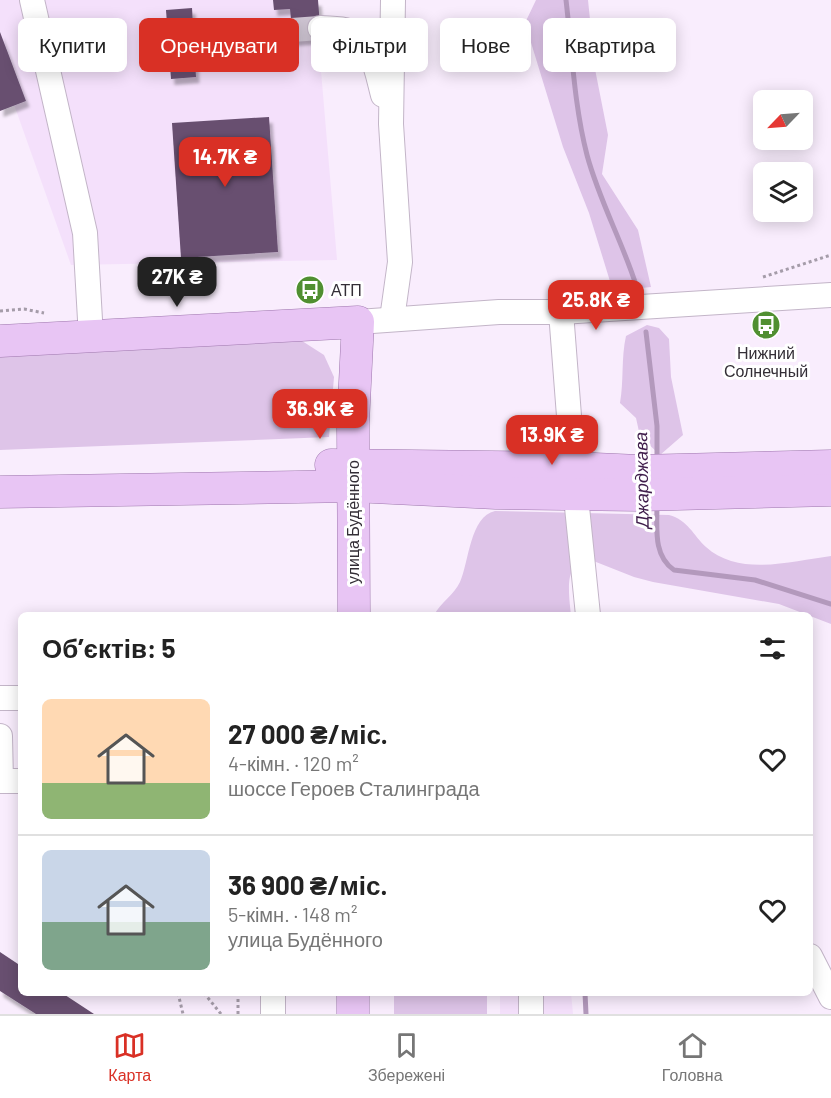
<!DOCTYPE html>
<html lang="uk">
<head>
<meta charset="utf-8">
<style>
  :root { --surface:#fff; --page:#f6f6f6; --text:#222; --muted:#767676; --line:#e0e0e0; --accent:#d93025 }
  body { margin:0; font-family:Barlow,sans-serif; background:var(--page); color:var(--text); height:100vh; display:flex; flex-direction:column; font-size:22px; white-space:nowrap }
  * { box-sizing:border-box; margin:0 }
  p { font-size:20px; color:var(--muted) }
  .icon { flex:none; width:33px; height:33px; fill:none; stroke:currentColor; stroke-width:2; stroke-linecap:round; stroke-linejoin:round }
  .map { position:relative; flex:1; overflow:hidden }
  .sheet { position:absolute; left:18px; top:612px; width:795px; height:384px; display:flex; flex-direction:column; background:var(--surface); border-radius:9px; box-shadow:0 3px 15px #0003 }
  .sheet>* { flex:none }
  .guide { position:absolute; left:18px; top:18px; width:795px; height:54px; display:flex; gap:12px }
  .needle { width:39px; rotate:245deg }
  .fabs { position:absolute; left:753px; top:90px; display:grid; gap:12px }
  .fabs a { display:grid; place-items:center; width:60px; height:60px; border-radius:9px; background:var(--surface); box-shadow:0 3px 15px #0003; font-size:30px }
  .price { position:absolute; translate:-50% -51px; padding:0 14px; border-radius:12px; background:var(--accent); color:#fff; font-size:20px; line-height:39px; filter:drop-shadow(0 2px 3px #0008) }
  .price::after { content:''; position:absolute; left:50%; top:36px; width:18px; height:14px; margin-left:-9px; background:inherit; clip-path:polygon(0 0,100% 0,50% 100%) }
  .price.current { background:#222; color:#fff }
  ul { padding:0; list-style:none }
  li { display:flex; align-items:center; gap:18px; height:150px; padding:0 24px }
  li+li { border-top:2px solid var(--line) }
  li span { display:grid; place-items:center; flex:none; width:168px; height:120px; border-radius:9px; color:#555 }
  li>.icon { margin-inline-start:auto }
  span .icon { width:72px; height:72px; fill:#fffc; stroke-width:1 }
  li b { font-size:26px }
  h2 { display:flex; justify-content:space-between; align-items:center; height:72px; padding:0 24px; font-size:26px }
  .pill { padding:0 21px; border-radius:9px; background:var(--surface); box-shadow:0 3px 15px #0003; font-size:21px; line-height:54px }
  .pill.current { background:var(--accent); color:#fff }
  .menu { display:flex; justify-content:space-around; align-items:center; height:84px; border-top:2px solid var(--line); background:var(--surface); font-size:16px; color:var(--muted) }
  .menu a { display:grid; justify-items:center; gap:3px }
  .menu .current { color:var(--accent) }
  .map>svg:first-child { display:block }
</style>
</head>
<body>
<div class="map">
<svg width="831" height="1014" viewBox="0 0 831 1014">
  <defs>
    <filter id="shadow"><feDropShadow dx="3.5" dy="6" stdDeviation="1.5" flood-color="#0004"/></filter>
  </defs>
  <rect width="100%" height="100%" fill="#f9edfd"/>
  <g fill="#f4e0fb">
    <path d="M 0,0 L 315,0 L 337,260 L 71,265 L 0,65 Z"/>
    <path d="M 500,993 L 571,993 L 573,1014 L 500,1014 Z"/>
  </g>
  <g fill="#dec4e8">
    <path d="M 536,0 L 588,0 L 595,69 L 608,135 L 602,174 L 638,230 L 651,287 L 613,291 L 589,213 L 563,147 L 525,23 Z"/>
    <path d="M 647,325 L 659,328 L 669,339 L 671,377 L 683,435 L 660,455 L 640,436 L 636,418 L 620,403 C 624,381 621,358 626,336 Z"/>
    <path d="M 299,339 L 324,355 L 334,377 L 329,437 L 0,450 L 0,353 Z"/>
    <path d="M 495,511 L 669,515 C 688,520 693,535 706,547 C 739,577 792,561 831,556 L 831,624 L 779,604 L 653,582 L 634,577 L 591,560 C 586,563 576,566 573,570 C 566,578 570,605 571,615 L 434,615 C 441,602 454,595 460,582 C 469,562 470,516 495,511 Z"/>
    <rect x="394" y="993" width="93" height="21"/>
  </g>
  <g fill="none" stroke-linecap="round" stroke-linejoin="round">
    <g stroke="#b399bc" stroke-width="5">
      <path d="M 566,0 C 572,51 574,105 587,155 C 599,200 622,241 636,285"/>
      <path d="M 646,332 L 657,426 L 657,460"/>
      <path d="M 657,505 C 657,528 653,556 674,570 L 755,580 L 831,604"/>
      <path d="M 585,993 L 586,1014"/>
    </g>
  </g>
  <g fill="#675070" filter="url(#shadow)">
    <path d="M 273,0 L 318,0 L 321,38 L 293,40 L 290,9 L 274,10 Z"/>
    <path d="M 192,8 L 196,77 L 171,79 L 166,10 Z"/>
    <path d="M 0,32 L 26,101 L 0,111 Z"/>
    <path d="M 269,117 L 278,252 L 181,258 L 172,123 Z"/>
    <rect x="19" y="730" width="2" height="29"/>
    <path d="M 0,952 L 21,966 L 21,993 L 62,993 L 94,1014 L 36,1014 L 0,991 Z"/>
  </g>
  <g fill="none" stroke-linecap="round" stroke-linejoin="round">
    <path stroke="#d1c7d5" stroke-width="24" stroke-dasharray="24 12" stroke-linecap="butt" d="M 292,30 L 320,28"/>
    <g stroke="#c3b5c8" stroke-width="26">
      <g id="minor">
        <path d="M 32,0 L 85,233 L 91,337"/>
        <path d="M 320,28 C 329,29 340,28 348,31 C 373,40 377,73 383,95"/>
        <path d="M 561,312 L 573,468 L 588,615"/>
        <path d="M 392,319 L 400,262 L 391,124 L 393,0"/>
        <path d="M 358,322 L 499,312 L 561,312 L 831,295"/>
        <path d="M 0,698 L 21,698"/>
        <path d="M 0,736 L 1,781 L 21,781"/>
        <path d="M 810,956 L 831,997"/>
        <path d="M 531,993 L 531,1014"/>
        <path d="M 273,1014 L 273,993"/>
      </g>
    </g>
    <g stroke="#9e77ad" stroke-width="33">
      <g id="major">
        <path d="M 0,341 L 358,322 L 353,423 L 354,615"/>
        <path d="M 331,465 L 573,468 L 639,471 L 831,466"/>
        <path d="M 0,492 L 353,486 L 496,493 L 638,495 L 831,490"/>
        <path d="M 353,1014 L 353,993"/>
      </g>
    </g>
    <g stroke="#a59ca9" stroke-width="3" stroke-dasharray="3 3" stroke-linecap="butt">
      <path d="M 763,277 L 831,255"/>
      <path d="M 0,311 L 24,309 L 44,313"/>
      <path d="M 178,993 L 183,1014"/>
      <path d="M 204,993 L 221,1014"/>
      <path d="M 238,1014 L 238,993"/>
    </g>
    <use href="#minor" stroke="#fff" stroke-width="24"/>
    <use href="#major" stroke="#e8c5f4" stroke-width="32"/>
  </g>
  <defs>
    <g id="bus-disc" transform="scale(1.5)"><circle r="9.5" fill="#508f31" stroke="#fff"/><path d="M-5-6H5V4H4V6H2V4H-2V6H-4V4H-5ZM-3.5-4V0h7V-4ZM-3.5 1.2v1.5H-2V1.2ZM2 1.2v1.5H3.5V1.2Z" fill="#fff"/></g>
  </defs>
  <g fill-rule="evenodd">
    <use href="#bus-disc" x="310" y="290"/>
    <use href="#bus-disc" x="766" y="325"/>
  </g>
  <g text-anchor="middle" stroke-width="6" stroke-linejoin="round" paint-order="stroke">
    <g font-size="16" fill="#332e36" stroke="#fff" text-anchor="start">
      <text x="331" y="296">АТП</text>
      <text x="766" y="359" text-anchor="middle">Нижний<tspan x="766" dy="18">Солнечный</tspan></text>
    </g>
    <g font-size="16" fill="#332e36" stroke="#fff">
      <text transform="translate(353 522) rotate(-90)" y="6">улица Будённого</text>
    </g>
    <g font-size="18" font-style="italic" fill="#3f1d4b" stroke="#fff">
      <text transform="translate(642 480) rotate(-91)" y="6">Джарджава</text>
    </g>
  </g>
</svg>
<div class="fabs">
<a><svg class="needle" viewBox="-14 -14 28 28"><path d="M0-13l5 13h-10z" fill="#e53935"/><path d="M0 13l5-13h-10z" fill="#767676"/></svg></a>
<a><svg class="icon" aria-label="layers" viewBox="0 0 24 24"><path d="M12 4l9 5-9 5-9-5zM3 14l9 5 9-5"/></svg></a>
</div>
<b class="price" style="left:225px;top:188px">14.7K ₴</b>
<b class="price current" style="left:177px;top:308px">27K ₴</b>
<b class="price" style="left:596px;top:331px">25.8K ₴</b>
<b class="price" style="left:320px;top:440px">36.9K ₴</b>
<b class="price" style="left:552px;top:466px">13.9K ₴</b>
<div class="guide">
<a class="pill">Купити</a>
<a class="pill current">Орендувати</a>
<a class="pill">Фільтри</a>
<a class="pill">Нове</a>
<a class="pill">Квартира</a>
</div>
<section class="sheet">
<h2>Об’єктів: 5<svg class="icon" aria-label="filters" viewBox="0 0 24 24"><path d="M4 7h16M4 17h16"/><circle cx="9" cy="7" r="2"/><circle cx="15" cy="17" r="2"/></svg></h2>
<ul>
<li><span style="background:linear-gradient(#ffd9b3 70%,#8fb573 0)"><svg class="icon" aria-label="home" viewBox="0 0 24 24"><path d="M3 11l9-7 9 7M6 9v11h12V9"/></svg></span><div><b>27 000 ₴/міс.</b><p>4-кімн. · 120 m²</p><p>шоссе Героев Сталинграда</p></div><svg class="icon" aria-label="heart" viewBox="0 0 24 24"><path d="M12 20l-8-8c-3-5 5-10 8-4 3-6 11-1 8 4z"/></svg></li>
<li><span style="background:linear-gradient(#c9d6e8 60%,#7fa58c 0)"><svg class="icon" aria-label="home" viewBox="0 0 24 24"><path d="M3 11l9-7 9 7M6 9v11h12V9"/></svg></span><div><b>36 900 ₴/міс.</b><p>5-кімн. · 148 m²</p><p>улица Будённого</p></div><svg class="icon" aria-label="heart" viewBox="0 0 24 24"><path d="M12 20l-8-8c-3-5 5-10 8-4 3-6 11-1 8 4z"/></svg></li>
</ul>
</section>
</div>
<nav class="menu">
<a class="current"><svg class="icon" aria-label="map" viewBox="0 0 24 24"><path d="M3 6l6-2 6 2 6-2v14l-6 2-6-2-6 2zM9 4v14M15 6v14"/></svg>Карта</a>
<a><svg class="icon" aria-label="saved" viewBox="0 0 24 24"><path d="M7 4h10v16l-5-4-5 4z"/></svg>Збережені</a>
<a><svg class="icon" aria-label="home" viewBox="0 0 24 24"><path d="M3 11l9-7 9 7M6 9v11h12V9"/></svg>Головна</a>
</nav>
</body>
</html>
